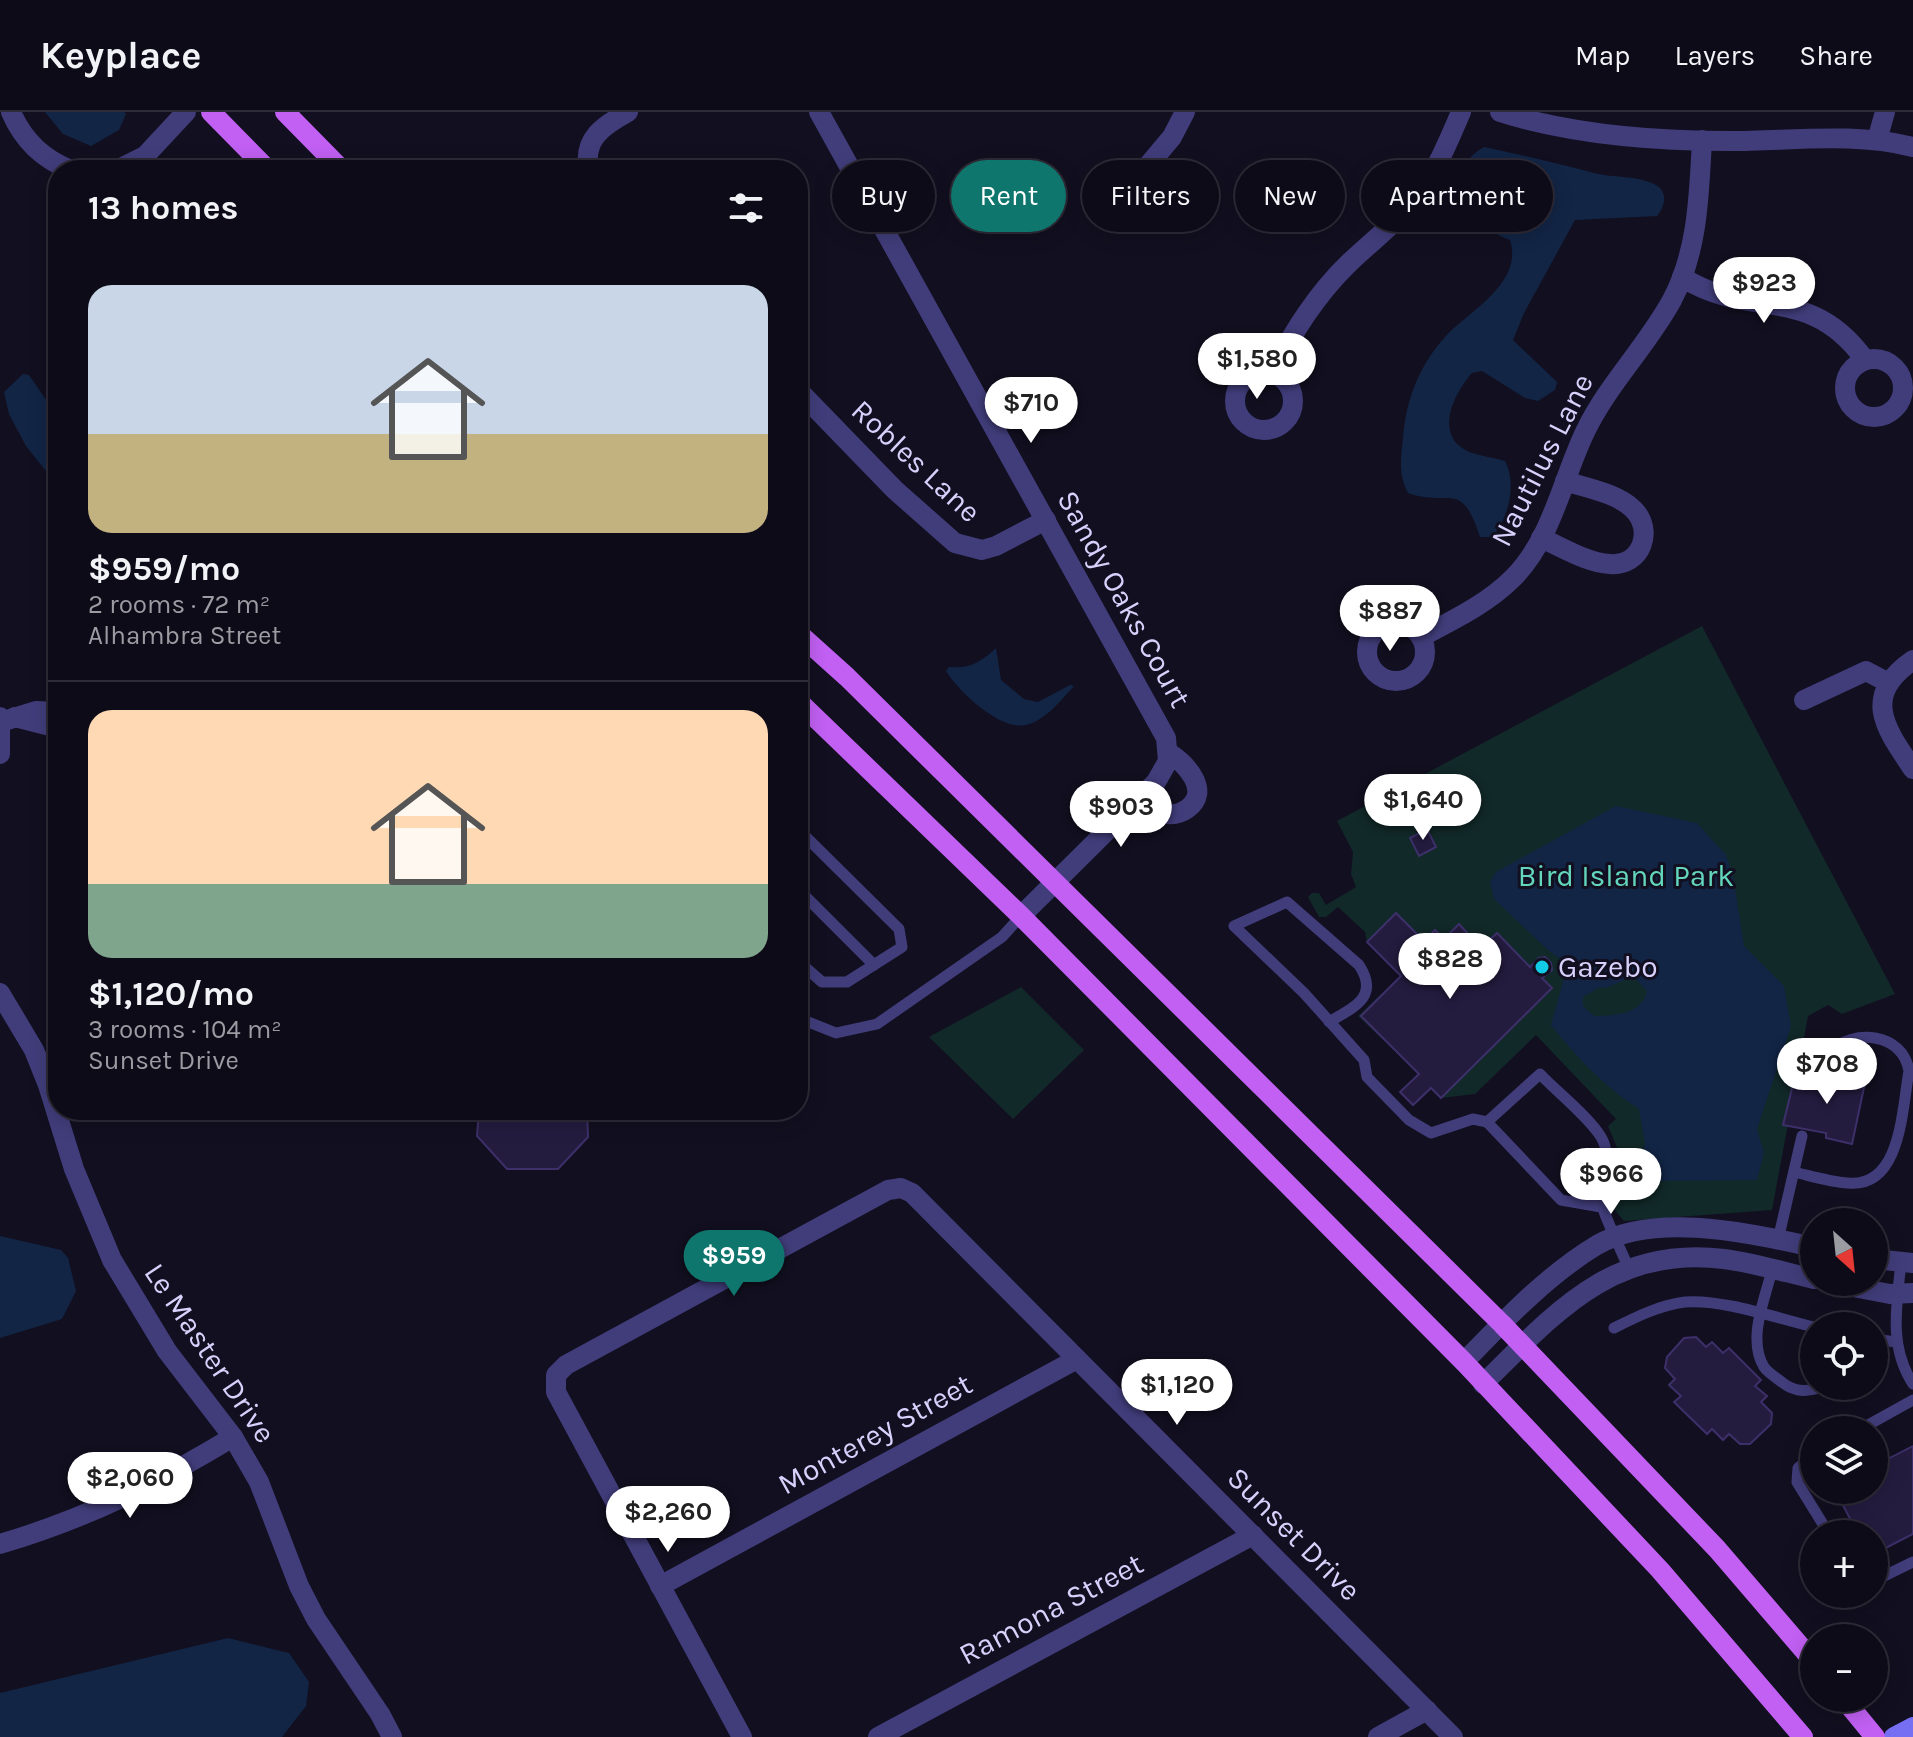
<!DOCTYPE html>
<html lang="en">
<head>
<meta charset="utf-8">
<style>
  :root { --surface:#0e0b18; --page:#171421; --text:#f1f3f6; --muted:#9b9ba2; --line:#2e2b37; --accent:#0f766e }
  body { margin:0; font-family:Karla,sans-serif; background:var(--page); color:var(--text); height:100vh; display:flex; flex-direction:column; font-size:30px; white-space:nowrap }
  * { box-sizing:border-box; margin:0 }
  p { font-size:26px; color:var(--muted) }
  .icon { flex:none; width:44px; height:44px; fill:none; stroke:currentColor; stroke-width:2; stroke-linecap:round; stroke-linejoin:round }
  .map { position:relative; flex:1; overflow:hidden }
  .details { position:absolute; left:48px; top:48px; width:760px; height:960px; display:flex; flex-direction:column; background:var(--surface); border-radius:32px; box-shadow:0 4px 20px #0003,0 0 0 2px var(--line) }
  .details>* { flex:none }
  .banner { position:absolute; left:832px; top:48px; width:760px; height:72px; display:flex; gap:16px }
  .needle { width:52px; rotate:153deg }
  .tools { position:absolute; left:1800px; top:1096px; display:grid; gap:16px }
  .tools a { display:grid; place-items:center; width:88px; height:88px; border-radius:50%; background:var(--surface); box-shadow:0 4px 20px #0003,0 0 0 2px var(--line); font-size:40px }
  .price { position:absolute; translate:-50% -68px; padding:0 18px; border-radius:28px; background:#fff; color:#222; font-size:26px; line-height:52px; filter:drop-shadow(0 2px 4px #0008) }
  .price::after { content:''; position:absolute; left:50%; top:48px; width:24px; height:18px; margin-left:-12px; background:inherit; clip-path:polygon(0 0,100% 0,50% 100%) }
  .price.active { background:var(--accent); color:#fff }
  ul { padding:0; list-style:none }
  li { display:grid; align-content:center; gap:16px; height:424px; padding:0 40px }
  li+li { border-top:2px solid var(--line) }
  li span { display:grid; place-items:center; height:248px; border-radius:24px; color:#555 }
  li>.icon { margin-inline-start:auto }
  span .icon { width:144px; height:144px; fill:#fffc; stroke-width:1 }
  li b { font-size:34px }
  h2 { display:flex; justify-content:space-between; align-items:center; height:96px; padding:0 40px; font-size:34px }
  .tag { padding:0 28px; border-radius:36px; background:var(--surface); box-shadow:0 4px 20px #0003,0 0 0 2px var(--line); font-size:28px; line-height:72px }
  .tag.active { background:var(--accent); color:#fff }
  header { display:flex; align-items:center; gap:48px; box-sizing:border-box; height:112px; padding:0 40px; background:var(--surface); border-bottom:2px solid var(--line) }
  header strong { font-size:38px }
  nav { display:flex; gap:44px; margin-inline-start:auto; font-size:28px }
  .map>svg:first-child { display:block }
</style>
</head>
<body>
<header>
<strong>Keyplace</strong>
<nav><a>Map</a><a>Layers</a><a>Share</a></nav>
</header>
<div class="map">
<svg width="1913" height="1625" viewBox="0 0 1913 1625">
  <rect width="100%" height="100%" fill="#120f20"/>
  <g fill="#122929">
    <path d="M 1702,514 L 1895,882 L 1842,902 L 1828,893 L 1808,904 L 1772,1098 L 1624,1109 L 1612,1095 L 1623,1050 L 1608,1014 L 1616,1007 L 1536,923 L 1475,982 L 1441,986 L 1431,976 L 1413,993 L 1400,980 L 1419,962 L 1358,904 L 1400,864 L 1367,830 L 1365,820 L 1338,795 L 1326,805 L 1319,805 L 1308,785 L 1312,781 L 1319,781 L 1326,793 L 1356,775 L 1351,762 L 1353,740 L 1337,709 Z"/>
    <path d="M 1021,875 L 1084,938 L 1013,1007 L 929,925 Z"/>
  </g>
  <g fill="#122545" fill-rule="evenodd">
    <path d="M 45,0 L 124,0 L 126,2 L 119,18 L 91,34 L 63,22 Z"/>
    <path d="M 1484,35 C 1521,43 1557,51 1594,61 C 1612,66 1645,63 1660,76 C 1668,85 1663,97 1657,104 L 1575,108 L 1524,201 L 1513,228 L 1557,270 L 1555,278 L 1538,289 L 1525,286 L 1482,259 L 1472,261 C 1455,280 1433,322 1467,339 C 1478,344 1493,345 1505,349 C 1517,371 1509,406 1492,425 L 1480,425 C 1461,366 1450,396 1408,381 C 1398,362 1401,346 1403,326 C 1406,288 1419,254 1445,225 C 1467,200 1524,172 1510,128 C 1499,124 1468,107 1461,99 C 1443,78 1466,44 1484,35 Z"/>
    <path d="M 23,262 L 29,263 L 58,305 L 58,390 L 50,364 L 26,334 L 9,302 L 4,280 Z"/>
    <path d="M 996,536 L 1001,568 L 1024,587 L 1038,590 L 1070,573 L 1074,574 C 1062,587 1045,609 1026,613 C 1000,619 958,579 946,559 L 949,555 C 970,557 981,550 996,536 Z"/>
    <path d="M 1616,694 L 1697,711 L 1726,743 L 1733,764 L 1744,834 L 1784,874 L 1791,914 L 1757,1017 L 1764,1041 L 1757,1068 L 1650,1069 L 1641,1048 L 1645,1031 L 1639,997 C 1604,974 1578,947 1551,913 L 1568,852 L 1549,839 L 1494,787 L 1490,770 L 1496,760 ZM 1633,864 L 1647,879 C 1643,902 1614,904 1594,904 L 1583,894 L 1583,885 L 1600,875 L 1606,876 Z"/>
    <path d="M 0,1124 L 61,1138 L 68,1146 L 76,1179 L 62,1207 L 0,1226 Z"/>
    <path d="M 228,1526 L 289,1541 L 309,1570 L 306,1594 L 282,1625 L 0,1625 L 0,1581 Z"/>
  </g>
  <g fill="#241c3f" stroke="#3d306a" stroke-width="2">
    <path d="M 1427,717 L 1436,735 L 1419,744 L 1410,726 Z"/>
    <path d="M 1396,801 L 1424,829 L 1435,818 L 1444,827 L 1459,812 L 1481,836 L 1497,821 L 1530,855 L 1539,846 L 1545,845 L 1551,851 L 1552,858 L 1542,866 L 1552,876 L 1441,986 L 1431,976 L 1413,993 L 1400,980 L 1419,962 L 1361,904 L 1401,864 L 1367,830 Z"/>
    <path d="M 1839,959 L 1866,966 L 1852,1032 L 1826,1026 L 1826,1021 L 1783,1013 L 1795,964 L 1836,973 Z"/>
    <path d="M 479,998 L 587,998 L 588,1025 L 558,1057 L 507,1057 L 477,1024 Z"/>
    <path d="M 1696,1225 L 1706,1235 L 1712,1230 L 1723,1241 L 1729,1236 L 1761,1268 L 1755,1274 L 1767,1284 L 1761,1290 L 1772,1301 L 1771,1312 L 1750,1332 L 1740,1332 L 1729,1322 L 1723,1328 L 1712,1317 L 1707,1322 L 1674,1290 L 1681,1284 L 1669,1273 L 1675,1267 L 1665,1256 L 1667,1245 L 1684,1226 Z"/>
    <path d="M 1913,1334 L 1913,1422 L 1874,1442 L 1874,1422 L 1858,1422 L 1835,1378 L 1874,1378 L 1874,1354 Z"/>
  </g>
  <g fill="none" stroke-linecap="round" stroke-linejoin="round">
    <g stroke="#413d7b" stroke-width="11">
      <path d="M 798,734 L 807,726 L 899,817 L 902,835 L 847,870 L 822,870 L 798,849"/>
      <path d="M 798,777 L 874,853"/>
      <path d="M 798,906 L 836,921 L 877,912 L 1002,825 L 1021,804"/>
      <path d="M 1329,910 C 1354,895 1380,885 1359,853 L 1287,790 L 1234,814 L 1304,881 L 1364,948 L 1367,965 L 1409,1008 L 1431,1021 L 1473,1007 L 1487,1010"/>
      <path d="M 1794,1060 C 1811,1064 1830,1070 1848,1071 C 1902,1076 1902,995 1909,959 C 1903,921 1854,916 1829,940 C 1823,946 1821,955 1817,962"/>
      <path d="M 1601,1095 L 1561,1088 L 1487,1010 L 1540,962 C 1557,980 1589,1005 1601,1025 C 1613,1045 1599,1059 1599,1080 C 1599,1095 1621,1137 1628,1155"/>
      <path d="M 1778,1128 L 1802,1024"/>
      <path d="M 1901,1150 C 1897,1192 1888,1234 1913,1272"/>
      <path d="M 1772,1158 C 1765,1187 1747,1227 1764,1255 C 1768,1261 1777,1266 1783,1271 C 1796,1281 1809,1280 1824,1274"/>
      <path d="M 1614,1216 C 1636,1205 1660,1193 1685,1190 C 1723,1187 1776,1206 1814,1215"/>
      <path d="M 1874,1227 L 1896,1230"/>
      <path d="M 1859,1318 L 1913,1288"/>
      <path d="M 1814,1343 L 1798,1356 L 1797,1370 L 1829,1422"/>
      <path d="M 1874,1469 L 1913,1450"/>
    </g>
    <g stroke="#413d7b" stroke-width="20">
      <path d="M 11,0 C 23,28 42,47 71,58"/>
      <path d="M 819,0 L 1166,626 L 1168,649 L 1156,670 L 1021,804"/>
      <path d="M 1500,0 C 1573,23 1654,29 1730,29 C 1791,29 1854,20 1913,35"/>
      <path d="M 1877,28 L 1885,0"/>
      <path d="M 1146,56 L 1172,25 L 1185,0"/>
      <path d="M 117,58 L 145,44 L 186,0"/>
      <path d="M 589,58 C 582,27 604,13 628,0"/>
      <path d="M 1682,165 C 1750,209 1809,170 1865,248"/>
      <circle cx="1874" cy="276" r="29"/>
      <circle cx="1264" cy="289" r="29"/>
      <path d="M 1272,261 C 1293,220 1316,183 1349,151 C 1373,128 1399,109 1419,82 C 1437,57 1449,28 1461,0"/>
      <path d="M 798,278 L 895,378 L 955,431 L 982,438 L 996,434 L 1046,408"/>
      <path d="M 1541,426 C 1562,435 1587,451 1610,452 C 1641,455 1655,418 1633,397 C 1617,381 1586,376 1565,369"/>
      <circle cx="1396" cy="540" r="29"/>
      <path d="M 1421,525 C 1453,508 1487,492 1513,466 C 1552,427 1562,368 1585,320 C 1608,272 1647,234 1672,188 C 1698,139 1699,83 1702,28"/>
      <path d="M 1913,548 C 1861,584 1885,616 1913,657"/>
      <path d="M 1804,588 L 1866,559 L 1889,571"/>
      <path d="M 0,605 L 0,642"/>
      <path d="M 15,605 L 58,616"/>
      <path d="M 1,610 L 36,599 L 58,600"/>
      <path d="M 1139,687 C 1148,693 1158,700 1168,702 C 1175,703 1181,701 1187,697 C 1212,679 1186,652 1169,641"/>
      <path d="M 0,881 L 34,938 L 48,973 L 74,1057 L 112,1148 L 167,1239 L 233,1325 L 259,1370 L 299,1474 L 316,1507 L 380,1602 L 392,1625"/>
      <path d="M 1874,1147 L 1913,1151"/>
      <path d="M 1827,1170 L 1890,1182 L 1913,1181"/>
      <path d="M 1464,1250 C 1504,1209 1547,1163 1597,1133 C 1657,1099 1751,1122 1814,1135"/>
      <path d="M 1483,1272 C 1555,1201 1612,1133 1724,1147 C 1754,1151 1784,1160 1814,1167"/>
      <path d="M 0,1432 C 88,1406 155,1372 233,1325"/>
      <path d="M 660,1474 L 1077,1247"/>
      <path d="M 742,1625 L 556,1280 L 556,1263 L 566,1253 L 888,1078 L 901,1076 L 912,1081 L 1453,1625"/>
      <path d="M 878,1625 L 1253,1423"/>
      <path d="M 1378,1625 L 1427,1598"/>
    </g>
    <path stroke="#766ff4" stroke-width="20" d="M 1894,1625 L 1913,1615"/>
    <g stroke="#c160f3" stroke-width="20">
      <path d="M 211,0 L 268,58"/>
      <path d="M 285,0 L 342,58"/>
      <path d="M 798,521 L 847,565 L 1502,1212 L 1717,1437 L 1814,1550"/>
      <path d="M 798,589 L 1021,804 L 1464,1250 L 1660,1458 L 1803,1625"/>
      <path d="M 1843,1586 L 1875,1625"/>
    </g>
  </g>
  <circle fill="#11cbe7" stroke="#120f20" stroke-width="3" cx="1542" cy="855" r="8"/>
  <g text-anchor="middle" stroke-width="6" stroke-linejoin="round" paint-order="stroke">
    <g font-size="30" fill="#d7d1fc" stroke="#120f20">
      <text transform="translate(1542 348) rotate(-63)" y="10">Nautilus Lane</text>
      <text transform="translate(916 349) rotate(43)" y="10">Robles Lane</text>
      <text transform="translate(1124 487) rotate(61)" y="10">Sandy Oaks Court</text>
      <text transform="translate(210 1241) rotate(56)" y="10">Le Master Drive</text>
      <text transform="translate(875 1322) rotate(-29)" y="10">Monterey Street</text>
      <text transform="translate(1294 1422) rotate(45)" y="10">Sunset Drive</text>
      <text transform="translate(1051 1497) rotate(-28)" y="10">Ramona Street</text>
    </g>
    <g font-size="30" fill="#63d6bc" stroke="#120f20">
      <text x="1626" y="774">Bird Island Park</text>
    </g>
    <g font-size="30" fill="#d7d1fc" stroke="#120f20" text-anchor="start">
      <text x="1558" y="865">Gazebo</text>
    </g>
  </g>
</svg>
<div class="tools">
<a><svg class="needle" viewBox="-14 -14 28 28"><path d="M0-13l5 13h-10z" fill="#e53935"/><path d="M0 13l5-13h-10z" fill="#9b9ba2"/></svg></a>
<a><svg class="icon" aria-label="locate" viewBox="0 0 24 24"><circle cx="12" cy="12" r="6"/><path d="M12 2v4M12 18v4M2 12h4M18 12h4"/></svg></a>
<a><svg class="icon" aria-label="layers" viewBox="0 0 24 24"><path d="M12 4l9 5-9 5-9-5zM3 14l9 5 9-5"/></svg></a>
<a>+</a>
<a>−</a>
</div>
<b class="price" style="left:1764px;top:213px">$923</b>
<b class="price" style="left:1257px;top:289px">$1,580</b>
<b class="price" style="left:1031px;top:333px">$710</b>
<b class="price" style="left:1390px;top:541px">$887</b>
<b class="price" style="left:1423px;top:730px">$1,640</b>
<b class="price" style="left:1121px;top:737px">$903</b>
<b class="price" style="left:1450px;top:889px">$828</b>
<b class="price" style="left:1827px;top:994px">$708</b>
<b class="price" style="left:1611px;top:1104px">$966</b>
<b class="price active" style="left:734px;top:1186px">$959</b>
<b class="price" style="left:1177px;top:1315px">$1,120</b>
<b class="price" style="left:130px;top:1408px">$2,060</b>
<b class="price" style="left:668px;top:1442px">$2,260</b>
<div class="banner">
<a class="tag">Buy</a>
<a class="tag active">Rent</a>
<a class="tag">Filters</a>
<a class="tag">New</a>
<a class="tag">Apartment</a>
</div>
<section class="details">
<h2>13 homes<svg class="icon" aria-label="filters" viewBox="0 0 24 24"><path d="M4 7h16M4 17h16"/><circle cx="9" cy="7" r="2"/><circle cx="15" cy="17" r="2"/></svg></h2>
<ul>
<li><span style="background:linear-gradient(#c9d6e8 60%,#c2b280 0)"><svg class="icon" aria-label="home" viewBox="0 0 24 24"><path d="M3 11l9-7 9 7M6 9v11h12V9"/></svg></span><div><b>$959/mo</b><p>2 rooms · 72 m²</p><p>Alhambra Street</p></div></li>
<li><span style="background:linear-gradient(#ffd9b3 70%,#7fa58c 0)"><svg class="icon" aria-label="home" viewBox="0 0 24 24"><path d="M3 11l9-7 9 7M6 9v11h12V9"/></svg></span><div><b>$1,120/mo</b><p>3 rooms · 104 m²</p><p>Sunset Drive</p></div></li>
</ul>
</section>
</div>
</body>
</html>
